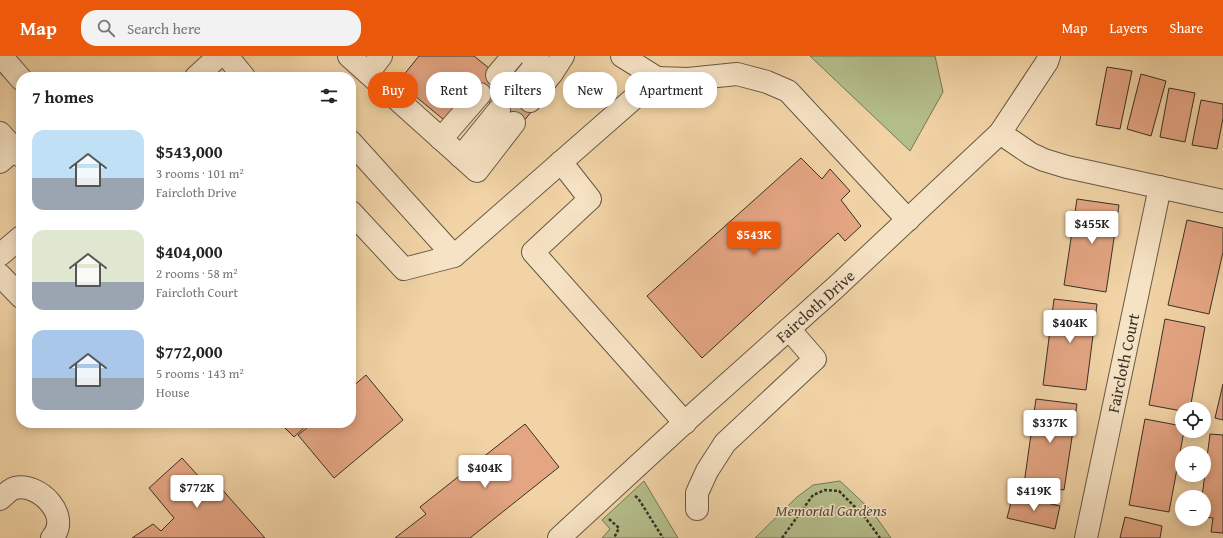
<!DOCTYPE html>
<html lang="en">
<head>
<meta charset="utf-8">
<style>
  :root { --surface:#fff; --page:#f2f2f2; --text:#222; --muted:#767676; --accent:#ea580c }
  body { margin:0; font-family:"Gentium Book Plus",serif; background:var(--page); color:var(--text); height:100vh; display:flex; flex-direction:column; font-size:15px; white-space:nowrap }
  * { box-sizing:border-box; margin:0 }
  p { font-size:13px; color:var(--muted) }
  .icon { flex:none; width:22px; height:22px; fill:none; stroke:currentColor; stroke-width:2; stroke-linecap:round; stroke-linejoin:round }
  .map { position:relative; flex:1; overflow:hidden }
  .side { position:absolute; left:16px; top:16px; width:340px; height:356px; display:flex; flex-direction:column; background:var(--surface); border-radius:16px; box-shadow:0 2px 10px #0003 }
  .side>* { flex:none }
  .guide { position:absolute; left:368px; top:16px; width:380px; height:36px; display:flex; gap:8px }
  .controls { position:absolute; left:1175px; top:346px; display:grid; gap:8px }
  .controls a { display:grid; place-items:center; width:36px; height:36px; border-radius:50%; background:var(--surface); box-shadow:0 2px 10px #0003; font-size:20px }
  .price { position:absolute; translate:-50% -34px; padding:0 9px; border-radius:4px; background:#fff; color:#222; font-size:13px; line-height:26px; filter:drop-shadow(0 1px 2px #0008) }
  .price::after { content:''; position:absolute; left:50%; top:24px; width:12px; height:9px; margin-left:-6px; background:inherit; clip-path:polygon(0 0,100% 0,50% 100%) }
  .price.on { background:var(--accent); color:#fff }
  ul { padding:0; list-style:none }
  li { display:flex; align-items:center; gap:12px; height:100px; padding:0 16px }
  li span { display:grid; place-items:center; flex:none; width:112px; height:80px; border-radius:12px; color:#555 }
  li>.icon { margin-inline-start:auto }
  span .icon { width:48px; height:48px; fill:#fffc; stroke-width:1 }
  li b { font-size:17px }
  h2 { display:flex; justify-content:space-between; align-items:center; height:48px; padding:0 16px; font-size:17px }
  .tag { padding:0 14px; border-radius:16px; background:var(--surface); box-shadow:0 2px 10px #0003; font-size:14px; line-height:36px }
  .tag.on { background:var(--accent); color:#fff }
  header { display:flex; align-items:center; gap:24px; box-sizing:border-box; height:56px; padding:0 20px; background:var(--accent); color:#fff }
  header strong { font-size:19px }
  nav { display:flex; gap:22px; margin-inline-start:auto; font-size:14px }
  .search { width:280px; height:36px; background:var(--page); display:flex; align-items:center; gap:10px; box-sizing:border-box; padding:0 14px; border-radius:16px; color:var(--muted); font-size:15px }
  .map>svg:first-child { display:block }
</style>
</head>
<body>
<header>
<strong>Map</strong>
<div class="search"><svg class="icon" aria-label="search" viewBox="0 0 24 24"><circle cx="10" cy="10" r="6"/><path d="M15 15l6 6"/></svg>Search here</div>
<nav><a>Map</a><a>Layers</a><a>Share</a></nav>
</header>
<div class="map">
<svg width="1223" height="482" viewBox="0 0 1223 482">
  <rect width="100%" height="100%" fill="#f1d3a5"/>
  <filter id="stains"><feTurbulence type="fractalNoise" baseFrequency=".005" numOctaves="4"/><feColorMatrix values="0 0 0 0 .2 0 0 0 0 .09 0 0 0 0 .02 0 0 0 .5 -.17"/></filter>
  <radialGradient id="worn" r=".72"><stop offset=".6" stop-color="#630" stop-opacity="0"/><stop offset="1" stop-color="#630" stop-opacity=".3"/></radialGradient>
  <g fill="#b4be8b" stroke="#767759">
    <path d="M 810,0 L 935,0 L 943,36 L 910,95 Z"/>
    <path d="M 644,425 L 678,482 L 602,482 L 610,473 L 602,464 Z"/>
    <path d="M 840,425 L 872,455 L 891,482 L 755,482 L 797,441 L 813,429 Z"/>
  </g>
  <g fill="#e4a583" stroke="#393027">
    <path d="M 419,0 L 474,0 L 536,50 L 519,71 L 476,35 L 449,68 L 398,26 Z"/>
    <path d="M 1107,11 L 1132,15 L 1120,73 L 1096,69 Z"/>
    <path d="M 1141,18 L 1166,25 L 1151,80 L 1127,73 Z"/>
    <path d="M 1169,32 L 1195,37 L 1185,86 L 1160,81 Z"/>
    <path d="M 1201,44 L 1223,48 L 1223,62 L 1217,93 L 1192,89 Z"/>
    <path d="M 801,102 L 822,123 L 830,113 L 850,135 L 841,144 L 861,170 L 845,185 L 838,177 L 702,302 L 647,240 Z"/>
    <path d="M 1077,143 L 1119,149 L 1106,236 L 1064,229 Z"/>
    <path d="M 1187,164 L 1223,172 L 1223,196 L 1209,258 L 1168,249 Z"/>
    <path d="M 1054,243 L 1097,248 L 1086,334 L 1043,329 Z"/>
    <path d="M 1165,263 L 1205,271 L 1190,353 L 1182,353 L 1182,355 L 1149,349 Z"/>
    <path d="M 366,319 L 403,364 L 334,422 L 298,379 L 313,367 L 351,367 L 351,332 Z"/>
    <path d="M 1223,328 L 1223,364 L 1215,362 Z"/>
    <path d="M 1036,343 L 1077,348 L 1064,434 L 1024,428 Z"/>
    <path d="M 1145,363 L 1182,370 L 1182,375 L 1184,375 L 1169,456 L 1129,449 Z"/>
    <path d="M 290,367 L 309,367 L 294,381 L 285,372 Z"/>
    <path d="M 525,368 L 559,411 L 470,482 L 395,482 L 426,458 L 420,451 Z"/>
    <path d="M 1210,378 L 1223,379 L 1223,477 L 1211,476 L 1213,462 L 1204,461 L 1204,441 L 1202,441 Z"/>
    <path d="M 182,402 L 212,435 L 219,430 L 265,482 L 132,482 L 153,468 L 161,475 L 174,462 L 149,432 Z"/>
    <path d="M 1013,439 L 1060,450 L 1055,473 L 1007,462 Z"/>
    <path d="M 1125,461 L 1162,470 L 1160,482 L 1120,482 Z"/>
  </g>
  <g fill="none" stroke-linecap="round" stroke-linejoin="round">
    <g stroke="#ccb28c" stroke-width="22" stroke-dasharray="22 11" stroke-linecap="butt">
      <path d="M 489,45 L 505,25"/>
      <path d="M 508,61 L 524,41"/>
    </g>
    <g stroke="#675946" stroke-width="24">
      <g id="minor">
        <path d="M 1,0 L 21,23"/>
        <path d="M 227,0 L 244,21"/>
        <path d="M 349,0 L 477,115 L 514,67"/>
        <path d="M 531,0 L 552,17 L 563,0"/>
        <path d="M 622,0 L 657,22"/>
        <path d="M 368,17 L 381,0"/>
        <path d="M 497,19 L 513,0"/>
        <path d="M 196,21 L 219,0"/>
        <path d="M 515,34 L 538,6"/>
        <path d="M 530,45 L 552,17"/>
        <path d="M 0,77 L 21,100"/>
        <path d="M 1000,77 L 1031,98 L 1044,104 L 1067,111 L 1223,145"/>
        <path d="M 441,83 L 480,38"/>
        <path d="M 351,86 L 454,200"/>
        <path d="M 461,101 L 499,54"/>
        <path d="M 0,106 L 15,93"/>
        <path d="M 561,106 L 590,143 L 533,196 L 685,367"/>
        <path d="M 351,156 L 404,213 L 454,200 L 657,22 L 688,23 L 737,18 L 767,26 L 788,35 L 908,164"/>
        <path d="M 0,199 L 21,181"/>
        <path d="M 0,219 L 21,241"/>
        <path d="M 0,443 C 4,440 10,433 15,432 C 39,426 72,460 52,482"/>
        <path d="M 697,453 L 697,437 L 707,415 L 725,387 L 815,303 L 789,273"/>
        <path d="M 559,482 L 696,356 L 836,231 L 1000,77 L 1047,6 L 1049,0"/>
        <path d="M 1086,482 L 1160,131"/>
      </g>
    </g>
    <g stroke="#393027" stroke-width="2.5" stroke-dasharray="3 2" stroke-linecap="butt">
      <path d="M 635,440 L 638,442 L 663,482"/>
      <path d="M 609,463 L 619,472 L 614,482"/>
      <path d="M 782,482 L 813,439 L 825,434 L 839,435 L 864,460 L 880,482"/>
    </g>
    <use href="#minor" stroke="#f6e2c4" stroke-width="22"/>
  </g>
  <g text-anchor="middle" stroke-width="3" stroke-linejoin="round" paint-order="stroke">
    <g font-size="16" fill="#393027" stroke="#f6e2c4">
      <text transform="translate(815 250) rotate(-42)" y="6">Faircloth Drive</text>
      <text transform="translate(1123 307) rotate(-78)" y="6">Faircloth Court</text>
    </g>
    <g font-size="16" font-style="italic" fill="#524c3b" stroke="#f6e2c4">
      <text x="831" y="460">Memorial Gardens</text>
    </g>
  </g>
  <rect width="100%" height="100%" filter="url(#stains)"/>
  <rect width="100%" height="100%" fill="url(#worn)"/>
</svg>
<div class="controls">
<a><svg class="icon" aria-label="locate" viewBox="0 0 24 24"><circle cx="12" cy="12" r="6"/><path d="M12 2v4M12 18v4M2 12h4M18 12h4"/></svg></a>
<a>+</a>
<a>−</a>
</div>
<b class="price" style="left:1092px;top:189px">$455K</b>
<b class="price on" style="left:754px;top:200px">$543K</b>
<b class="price" style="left:1070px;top:288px">$404K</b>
<b class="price" style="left:1050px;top:388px">$337K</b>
<b class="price" style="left:485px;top:433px">$404K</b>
<b class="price" style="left:197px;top:453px">$772K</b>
<b class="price" style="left:1034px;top:456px">$419K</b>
<div class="guide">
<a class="tag on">Buy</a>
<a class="tag">Rent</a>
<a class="tag">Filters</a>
<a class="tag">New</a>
<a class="tag">Apartment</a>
</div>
<section class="side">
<h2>7 homes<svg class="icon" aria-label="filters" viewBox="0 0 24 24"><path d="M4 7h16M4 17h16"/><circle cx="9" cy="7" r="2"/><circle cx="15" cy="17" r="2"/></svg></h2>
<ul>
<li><span style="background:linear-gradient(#bfe0f5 60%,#9aa5b1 0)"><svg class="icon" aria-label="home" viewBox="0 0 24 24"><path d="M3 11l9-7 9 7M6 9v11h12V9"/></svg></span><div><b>$543,000</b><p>3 rooms · 101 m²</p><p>Faircloth Drive</p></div></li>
<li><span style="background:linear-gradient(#dfe7d0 65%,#9aa5b1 0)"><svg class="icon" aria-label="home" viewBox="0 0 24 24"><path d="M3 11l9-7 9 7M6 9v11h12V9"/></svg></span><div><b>$404,000</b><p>2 rooms · 58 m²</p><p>Faircloth Court</p></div></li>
<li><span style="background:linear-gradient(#a9c7e8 60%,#9aa5b1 0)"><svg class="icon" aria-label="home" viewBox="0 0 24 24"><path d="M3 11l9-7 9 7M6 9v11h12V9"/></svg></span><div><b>$772,000</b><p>5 rooms · 143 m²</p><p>House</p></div></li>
</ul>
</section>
</div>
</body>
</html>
